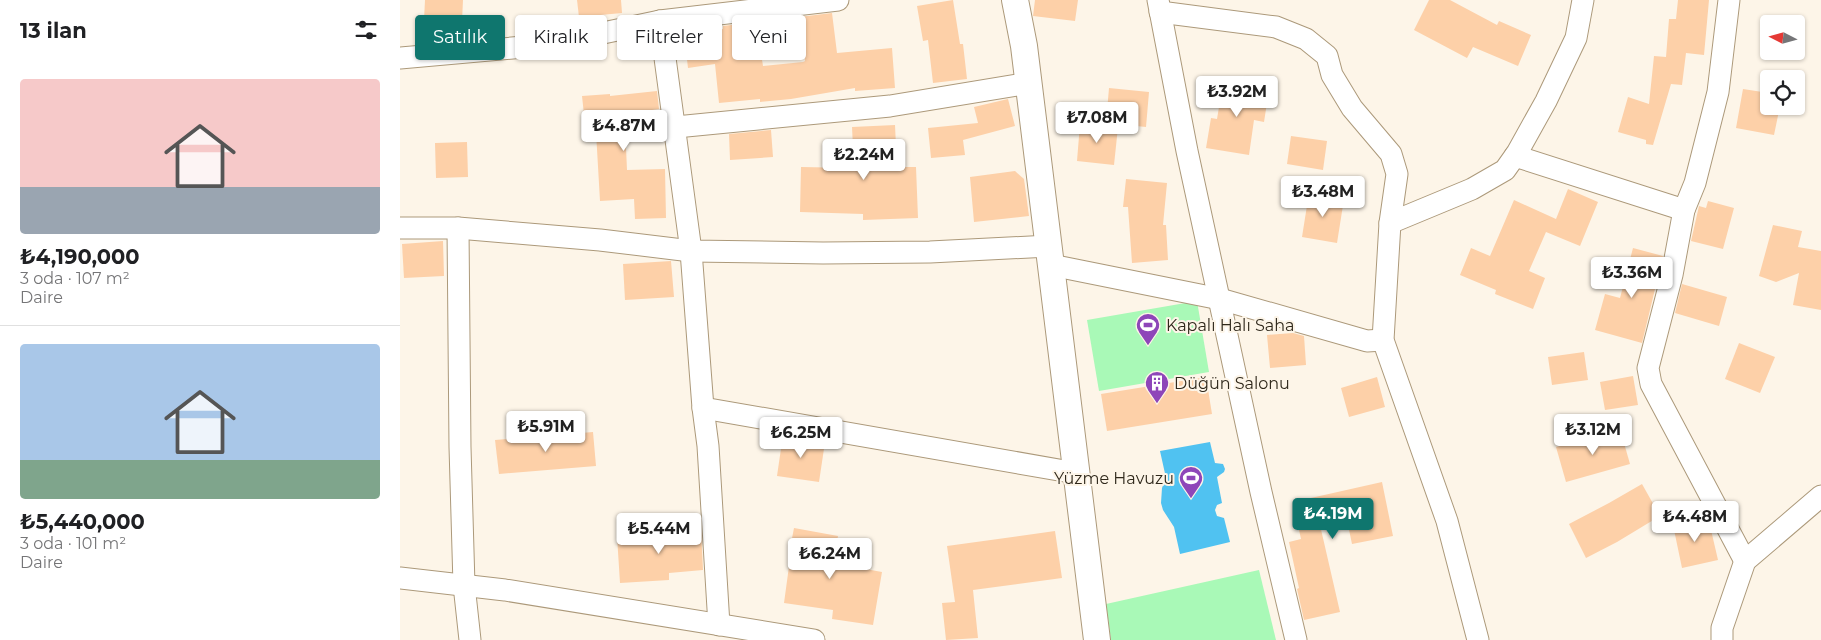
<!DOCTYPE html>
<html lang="tr">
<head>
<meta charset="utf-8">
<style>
  :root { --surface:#fff; --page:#f6f6f6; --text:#202124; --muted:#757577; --line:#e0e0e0; --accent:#0f766e }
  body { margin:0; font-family:Montserrat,sans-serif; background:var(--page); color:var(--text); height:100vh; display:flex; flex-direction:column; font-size:19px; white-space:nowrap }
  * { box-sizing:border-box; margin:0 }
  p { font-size:16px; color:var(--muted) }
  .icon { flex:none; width:28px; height:28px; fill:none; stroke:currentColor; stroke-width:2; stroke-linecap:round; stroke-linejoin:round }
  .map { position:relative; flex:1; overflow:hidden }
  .panel { display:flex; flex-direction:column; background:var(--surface); width:400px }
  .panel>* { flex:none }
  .guide { position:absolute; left:15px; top:15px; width:475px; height:45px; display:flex; gap:10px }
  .needle { width:32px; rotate:276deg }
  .tools { position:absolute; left:1360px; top:15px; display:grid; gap:10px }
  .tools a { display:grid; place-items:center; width:45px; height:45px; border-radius:5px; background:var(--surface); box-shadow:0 1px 4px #0004; font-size:25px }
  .price { position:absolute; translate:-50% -42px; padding:0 11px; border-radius:5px; background:#fff; color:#222; font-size:16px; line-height:32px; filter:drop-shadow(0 1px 2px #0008) }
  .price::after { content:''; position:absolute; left:50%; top:30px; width:15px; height:11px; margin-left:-8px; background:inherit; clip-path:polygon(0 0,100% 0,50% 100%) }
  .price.active { background:var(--accent); color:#fff }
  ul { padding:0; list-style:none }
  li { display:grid; align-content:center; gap:10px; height:265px; padding:0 20px }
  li+li { border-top:1px solid var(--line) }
  li span { display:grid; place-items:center; height:155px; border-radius:5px; color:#555 }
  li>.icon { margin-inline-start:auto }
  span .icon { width:90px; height:90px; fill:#fffc; stroke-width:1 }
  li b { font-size:21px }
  h2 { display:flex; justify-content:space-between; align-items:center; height:60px; padding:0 20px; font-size:21px }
  .tag { padding:0 18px; border-radius:5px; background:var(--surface); box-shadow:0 1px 4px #0004; font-size:18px; line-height:45px }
  .tag.active { background:var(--accent); color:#fff }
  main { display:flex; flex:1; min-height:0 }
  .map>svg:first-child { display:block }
</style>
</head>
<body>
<main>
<section class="panel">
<h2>13 ilan<svg class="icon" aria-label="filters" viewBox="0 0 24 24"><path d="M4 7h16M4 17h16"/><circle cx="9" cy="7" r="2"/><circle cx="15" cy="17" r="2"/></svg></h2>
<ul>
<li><span style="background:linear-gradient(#f6c9c9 70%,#9aa5b1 0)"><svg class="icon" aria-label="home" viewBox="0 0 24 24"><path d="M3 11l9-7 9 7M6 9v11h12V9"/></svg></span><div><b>₺4,190,000</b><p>3 oda · 107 m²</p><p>Daire</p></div></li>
<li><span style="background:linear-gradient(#a9c7e8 75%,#7fa58c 0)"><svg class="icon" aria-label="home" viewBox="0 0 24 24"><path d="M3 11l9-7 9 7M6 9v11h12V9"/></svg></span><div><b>₺5,440,000</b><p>3 oda · 101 m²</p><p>Daire</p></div></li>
</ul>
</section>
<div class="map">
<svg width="1421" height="640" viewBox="0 0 1421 640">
  <rect width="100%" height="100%" fill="#fdf5e8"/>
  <g fill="#a9f9b7">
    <path d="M 797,301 L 809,372 L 699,391 L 687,320 Z"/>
    <path d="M 859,570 L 876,640 L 711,640 L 706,604 Z"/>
  </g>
  <path fill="#50c2f1" d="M 810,442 L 815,463 L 823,464 L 825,469 L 824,472 L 817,477 L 822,503 L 817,505 L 815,510 L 817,516 L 824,518 L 830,542 L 780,554 L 774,527 L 763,510 L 761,503 L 762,488 L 766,478 L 760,451 Z"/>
  <g fill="#fdd0a8">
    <path d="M 25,0 L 63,0 L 62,21 L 24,20 Z"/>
    <path d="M 177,0 L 221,0 L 222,13 L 179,17 Z"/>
    <path d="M 553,0 L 560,44 L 563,44 L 567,79 L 533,83 L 528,40 L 523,41 L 517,6 Z"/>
    <path d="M 635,0 L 678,0 L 675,21 L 633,16 Z"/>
    <path d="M 1029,0 L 1050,0 L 1097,25 L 1099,21 L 1131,35 L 1118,66 L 1073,47 L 1067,58 L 1014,30 Z"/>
    <path d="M 1278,0 L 1309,0 L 1304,55 L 1286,53 L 1282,85 L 1271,84 L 1253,145 L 1246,144 L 1246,140 L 1218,132 L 1228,97 L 1249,104 L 1254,56 L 1266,57 L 1269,19 L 1276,19 Z"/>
    <path d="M 432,13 L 437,53 L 492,48 L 495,88 L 455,91 L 455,88 L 391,99 L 360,102 L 360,99 L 319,103 L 315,64 L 288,68 L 284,34 L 323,29 L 323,26 L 356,22 L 363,66 L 403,62 L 405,61 L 399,17 Z"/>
    <path d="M 823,83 L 869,90 L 864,122 L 854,120 L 849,155 L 806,148 L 811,118 L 817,119 Z"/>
    <path d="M 709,88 L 749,92 L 746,127 L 706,123 Z"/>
    <path d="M 1343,89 L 1369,93 L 1369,106 L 1380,106 L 1374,135 L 1336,128 Z"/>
    <path d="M 257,91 L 259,109 L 238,112 L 239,123 L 225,125 L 227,170 L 265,169 L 266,218 L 235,219 L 234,199 L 200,201 L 196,132 L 186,133 L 182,96 L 210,94 L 210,96 Z"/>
    <path d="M 608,99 L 615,126 L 563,140 L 565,155 L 531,158 L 528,128 L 578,123 L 574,107 Z"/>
    <path d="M 680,124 L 718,127 L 714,165 L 677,161 Z"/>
    <path d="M 495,125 L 497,167 L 516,167 L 518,218 L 463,220 L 463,214 L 400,212 L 401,167 L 454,168 L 452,127 Z"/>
    <path d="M 371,130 L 373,157 L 330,160 L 329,134 Z"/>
    <path d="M 891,136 L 927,141 L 923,170 L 887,164 Z"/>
    <path d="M 67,142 L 68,177 L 36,178 L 35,143 Z"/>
    <path d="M 615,171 L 624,179 L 629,216 L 574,222 L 570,177 Z"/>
    <path d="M 726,179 L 767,183 L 763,225 L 766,225 L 768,260 L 732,263 L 728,207 L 723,207 Z"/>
    <path d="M 1168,189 L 1198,202 L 1180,246 L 1146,232 L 1129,271 L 1145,278 L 1133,309 L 1095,294 L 1096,290 L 1060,275 L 1071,248 L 1090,256 L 1114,200 L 1156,219 Z"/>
    <path d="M 909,193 L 944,199 L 937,243 L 902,237 Z"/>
    <path d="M 1308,201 L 1334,208 L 1323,249 L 1291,241 L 1299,206 L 1306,208 Z"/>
    <path d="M 1373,225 L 1402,231 L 1398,247 L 1421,251 L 1421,310 L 1393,305 L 1399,273 L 1376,282 L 1359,276 Z"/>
    <path d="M 43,241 L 44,276 L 4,278 L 2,244 Z"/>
    <path d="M 1233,248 L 1263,256 L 1242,343 L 1195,330 L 1205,294 L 1220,298 Z"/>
    <path d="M 271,261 L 274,297 L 225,300 L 223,264 Z"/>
    <path d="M 1282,284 L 1327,297 L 1319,326 L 1275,313 Z"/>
    <path d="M 893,333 L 904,336 L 906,365 L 870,368 L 867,335 Z"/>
    <path d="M 1339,343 L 1375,357 L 1360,393 L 1325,379 Z"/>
    <path d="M 1184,352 L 1188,380 L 1152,385 L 1148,357 Z"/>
    <path d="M 1233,376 L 1238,405 L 1205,410 L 1200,382 Z"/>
    <path d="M 806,377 L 812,414 L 707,431 L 701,394 Z"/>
    <path d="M 977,377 L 985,407 L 949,417 L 941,388 Z"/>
    <path d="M 1220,429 L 1230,464 L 1166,482 L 1156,447 Z"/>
    <path d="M 193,432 L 196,466 L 99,474 L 95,440 Z"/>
    <path d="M 383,435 L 425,442 L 419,482 L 377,476 Z"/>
    <path d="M 982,482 L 993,536 L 952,544 L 947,520 L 920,525 L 940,612 L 904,620 L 897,589 L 899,588 L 889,542 L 901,539 L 893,502 Z"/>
    <path d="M 1242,484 L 1260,516 L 1217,542 L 1186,558 L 1169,524 L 1209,503 Z"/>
    <path d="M 1308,517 L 1318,560 L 1282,568 L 1273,525 Z"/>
    <path d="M 301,528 L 303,570 L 269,573 L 269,580 L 220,583 L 217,536 L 273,533 L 273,530 Z"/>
    <path d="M 394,528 L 438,536 L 433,563 L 482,572 L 473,625 L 432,619 L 433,610 L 384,603 L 390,559 L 388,559 Z"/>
    <path d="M 655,531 L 662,578 L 573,590 L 578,638 L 546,640 L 542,603 L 555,602 L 547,546 Z"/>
  </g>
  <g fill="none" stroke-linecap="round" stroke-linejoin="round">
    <g stroke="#ac997a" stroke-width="23">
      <g id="minor">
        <path d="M 758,0 L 787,151 L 861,492 L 896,640"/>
        <path d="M 1329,0 L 1318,92 L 1295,183 L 1284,210 L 1272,275 L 1248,368 L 1251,384 L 1345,561"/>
        <path d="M 760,12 L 876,27 L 906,39 L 927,56 L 932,75 L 952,108 L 991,154 L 997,174 L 990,223 L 983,340 L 1047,521 L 1078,640"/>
        <path d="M 260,21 L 291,251 L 303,408 L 308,446 L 319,625"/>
        <path d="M 0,58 L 146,45 L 260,21 L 438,0"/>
        <path d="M 276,127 L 490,106 L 629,83"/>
        <path d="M 1115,156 L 1284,210"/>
        <path d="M 990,223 L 1072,189 L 1105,170 L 1117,153 L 1146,101 L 1176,38 L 1183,0"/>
        <path d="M 0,228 L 58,228 L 200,240 L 291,251 L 423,253 L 530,252 L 649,246"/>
        <path d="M 58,228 L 60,447 L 64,585 L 70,640"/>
        <path d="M 651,265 L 820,299 L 967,341 L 983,340"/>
        <path d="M 303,408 L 676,473"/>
        <path d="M 0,578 L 105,590 L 414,640"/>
        <path d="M 1322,640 L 1322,628 L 1345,561 L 1421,496"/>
      </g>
    </g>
    <g stroke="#ac997a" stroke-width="28">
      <path id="tertiary" d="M 615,0 L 624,46 L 697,640"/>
    </g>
    <use href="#minor" stroke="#fff" stroke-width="21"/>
    <use href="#tertiary" stroke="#fff" stroke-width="26"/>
  </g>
  <defs>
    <g id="stadium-pin" transform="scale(1.25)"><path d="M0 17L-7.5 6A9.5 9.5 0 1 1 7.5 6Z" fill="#8e46b9" stroke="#fdf5e8"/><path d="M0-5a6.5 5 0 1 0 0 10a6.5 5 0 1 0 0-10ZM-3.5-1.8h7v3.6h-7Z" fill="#fff"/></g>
    <g id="building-pin" transform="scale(1.25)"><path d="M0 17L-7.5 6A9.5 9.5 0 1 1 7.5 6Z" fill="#8e46b9" stroke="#fdf5e8"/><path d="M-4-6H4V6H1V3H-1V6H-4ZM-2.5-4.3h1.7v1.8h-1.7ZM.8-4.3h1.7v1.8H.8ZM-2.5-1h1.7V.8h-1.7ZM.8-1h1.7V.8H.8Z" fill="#fff"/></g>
  </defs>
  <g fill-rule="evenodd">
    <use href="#stadium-pin" x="748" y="325"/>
    <use href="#building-pin" x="757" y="383"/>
    <use href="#stadium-pin" x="791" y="478"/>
  </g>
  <g text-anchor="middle" stroke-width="4" stroke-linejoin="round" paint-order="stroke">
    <g font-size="16" fill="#2f281b" stroke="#fdf5e8" text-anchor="start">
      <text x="766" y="331">Kapalı Halı Saha</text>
      <text x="774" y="389">Düğün Salonu</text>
      <text x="774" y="484" text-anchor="end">Yüzme Havuzu</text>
    </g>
  </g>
</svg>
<div class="tools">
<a><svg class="needle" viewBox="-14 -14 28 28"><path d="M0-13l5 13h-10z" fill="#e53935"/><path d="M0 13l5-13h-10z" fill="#757577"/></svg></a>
<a><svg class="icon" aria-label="locate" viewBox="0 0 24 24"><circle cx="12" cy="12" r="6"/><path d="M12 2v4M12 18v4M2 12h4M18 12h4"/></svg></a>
</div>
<b class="price" style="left:837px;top:118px">₺3.92M</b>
<b class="price" style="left:697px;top:144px">₺7.08M</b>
<b class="price" style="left:224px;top:152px">₺4.87M</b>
<b class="price" style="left:464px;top:181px">₺2.24M</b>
<b class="price" style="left:923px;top:218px">₺3.48M</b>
<b class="price" style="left:1232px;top:299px">₺3.36M</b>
<b class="price" style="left:146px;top:453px">₺5.91M</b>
<b class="price" style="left:1193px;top:456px">₺3.12M</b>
<b class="price" style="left:401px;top:459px">₺6.25M</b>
<b class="price active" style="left:933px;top:540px">₺4.19M</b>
<b class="price" style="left:1295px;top:543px">₺4.48M</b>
<b class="price" style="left:259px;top:555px">₺5.44M</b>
<b class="price" style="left:430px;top:580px">₺6.24M</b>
<div class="guide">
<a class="tag active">Satılık</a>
<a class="tag">Kiralık</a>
<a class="tag">Filtreler</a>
<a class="tag">Yeni</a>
</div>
</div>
</main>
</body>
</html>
